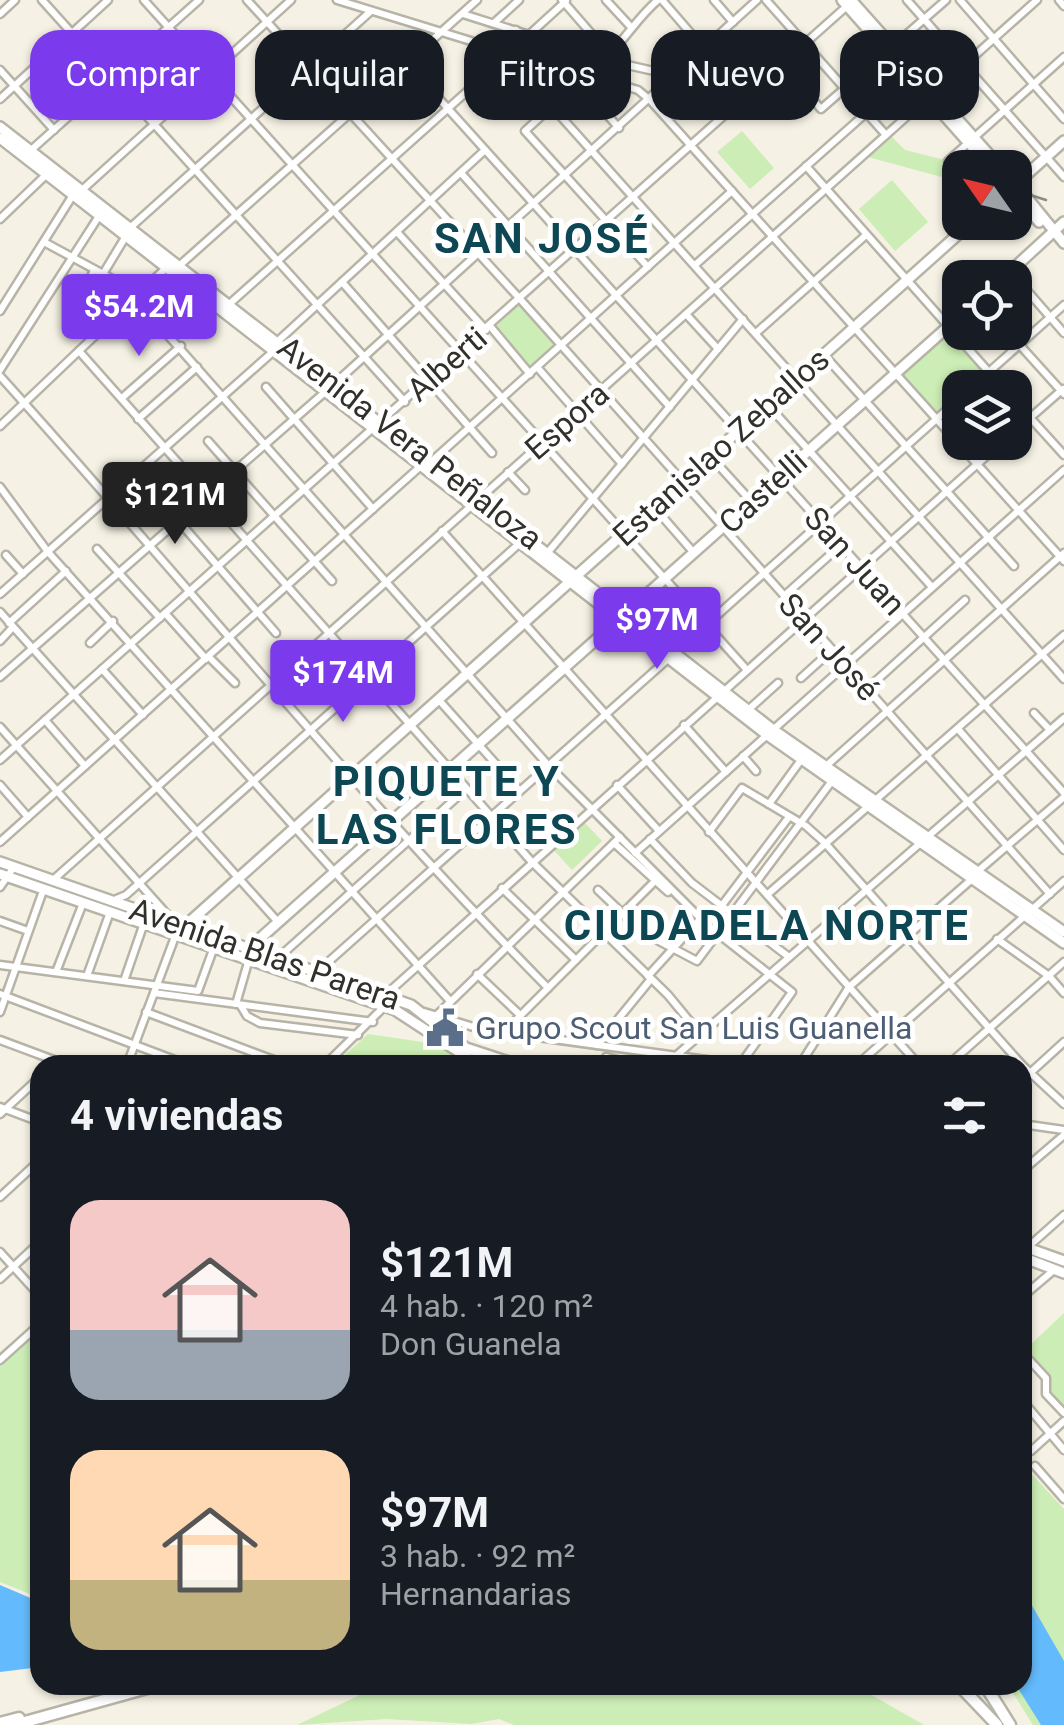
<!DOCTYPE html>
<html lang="es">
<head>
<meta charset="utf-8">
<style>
  :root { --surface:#171b24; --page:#20242c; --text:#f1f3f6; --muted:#9ea1a6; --accent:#7c3aed }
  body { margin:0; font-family:Roboto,sans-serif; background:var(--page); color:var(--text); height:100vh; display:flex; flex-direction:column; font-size:38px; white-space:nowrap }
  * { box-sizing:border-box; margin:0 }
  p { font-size:32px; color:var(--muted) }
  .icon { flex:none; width:55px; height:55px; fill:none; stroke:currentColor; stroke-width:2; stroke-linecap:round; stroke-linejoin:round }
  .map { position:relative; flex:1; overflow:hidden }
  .side { position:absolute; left:30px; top:1055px; width:1002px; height:640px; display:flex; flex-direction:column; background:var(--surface); border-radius:30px; box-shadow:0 2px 8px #0004 }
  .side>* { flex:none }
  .top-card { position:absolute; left:30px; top:30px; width:1005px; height:90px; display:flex; gap:20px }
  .needle { width:65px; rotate:304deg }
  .tools { position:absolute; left:942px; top:150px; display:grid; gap:20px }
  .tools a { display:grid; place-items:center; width:90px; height:90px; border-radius:20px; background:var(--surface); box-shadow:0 2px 8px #0004; font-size:50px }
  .price { position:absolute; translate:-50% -85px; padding:0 22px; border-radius:10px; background:var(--accent); color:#fff; font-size:32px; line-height:65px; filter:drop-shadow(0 2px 5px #0008) }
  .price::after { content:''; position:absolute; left:50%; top:60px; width:30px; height:22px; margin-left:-15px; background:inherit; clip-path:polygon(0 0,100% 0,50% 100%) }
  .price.current { background:#222; color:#fff }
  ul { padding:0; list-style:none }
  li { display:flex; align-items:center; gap:30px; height:250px; padding:0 40px }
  li span { display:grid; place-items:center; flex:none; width:280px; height:200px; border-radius:30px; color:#555 }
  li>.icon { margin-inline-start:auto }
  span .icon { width:120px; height:120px; fill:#fffc; stroke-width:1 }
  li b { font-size:42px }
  h2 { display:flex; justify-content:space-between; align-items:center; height:120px; padding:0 40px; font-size:42px }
  .pill { padding:0 35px; border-radius:30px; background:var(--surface); box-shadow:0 2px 8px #0004; font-size:35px; line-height:90px }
  .pill.current { background:var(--accent); color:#fff }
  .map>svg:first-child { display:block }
</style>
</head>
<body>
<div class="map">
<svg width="1064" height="1725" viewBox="0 0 1064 1725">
  <rect width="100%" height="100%" fill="#f5f1e4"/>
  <g fill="#ccedb5">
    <path d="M 742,131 L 774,168 L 750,189 L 717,152 Z"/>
    <path d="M 891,136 L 905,150 L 973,167 L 960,168 L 960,182 L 868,157 Z"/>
    <path d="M 892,180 L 928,222 L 895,251 L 859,209 Z"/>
    <path d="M 521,303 L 557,345 L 531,368 L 494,326 Z"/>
    <path d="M 948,326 L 989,372 L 971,387 L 960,388 L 960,398 L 936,420 L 894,374 Z"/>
    <path d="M 581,819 L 602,841 L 572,870 L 551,847 Z"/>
    <path d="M 368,1034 L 436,1044 L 470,1065 L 334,1065 Z"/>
    <path d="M 1064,1313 L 1064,1410 L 1048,1393 L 1049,1377 L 1025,1350 Z"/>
    <path d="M 40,1329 L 40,1598 L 0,1582 L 0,1365 Z"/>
    <path d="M 1023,1450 L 1027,1469 L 1064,1509 L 1064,1725 L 1033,1725 L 1008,1685 L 1022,1685 Z"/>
    <path d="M 396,1685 L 854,1685 L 924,1725 L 514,1725 L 499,1719 L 471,1724 L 386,1719 L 297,1725 L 364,1693 Z"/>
  </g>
  <g fill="#63bafc">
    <path d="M 0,1585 L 40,1602 L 40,1667 L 0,1672 Z"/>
    <path d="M 1023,1590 L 1064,1661 L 1064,1725 L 1041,1725 L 1016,1685 L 1022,1685 Z"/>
  </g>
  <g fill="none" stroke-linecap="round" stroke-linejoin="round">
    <g stroke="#b7b4a7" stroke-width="11">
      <g id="minor">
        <path d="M 42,0 L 405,402"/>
        <path d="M 144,0 L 747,670"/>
        <path d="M 247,0 L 520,299 L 1050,894"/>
        <path d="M 337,0 L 484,45 L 513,63 L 1064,679"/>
        <path d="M 562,0 L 609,54 L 525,131 L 648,267"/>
        <path d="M 606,0 L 630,26"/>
        <path d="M 662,0 L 744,95"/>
        <path d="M 714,0 L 733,22"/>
        <path d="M 766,0 L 886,135"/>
        <path d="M 907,0 L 1064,177"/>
        <path d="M 960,0 L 1064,119"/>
        <path d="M 1059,0 L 1064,6"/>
        <path d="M 0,14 L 15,0"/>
        <path d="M 463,14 L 614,62 L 676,76"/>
        <path d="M 494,23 L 519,0"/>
        <path d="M 531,33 L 566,1"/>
        <path d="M 609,54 C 628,36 638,17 658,0"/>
        <path d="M 541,61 L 638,90 L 650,100 L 1064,561"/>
        <path d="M 406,62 L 1064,793"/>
        <path d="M 780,63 L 821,109 L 946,0"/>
        <path d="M 0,70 L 54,130"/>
        <path d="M 577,81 L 619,128"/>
        <path d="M 664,85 L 674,94 L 728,110"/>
        <path d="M 0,99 L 108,0"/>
        <path d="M 30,151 L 199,0"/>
        <path d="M 948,161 L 1064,57"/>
        <path d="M 806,166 L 1003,388"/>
        <path d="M 461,173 L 670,407"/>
        <path d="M 82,190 L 291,0"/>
        <path d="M 0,219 L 49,172"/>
        <path d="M 131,227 L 371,11"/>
        <path d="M 397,232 L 486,330"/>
        <path d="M 44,242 L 118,282 L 135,298 L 548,765 L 707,925 L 792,992 L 740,1065"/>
        <path d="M 695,265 L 909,75"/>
        <path d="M 94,270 L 84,293 L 97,307"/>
        <path d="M 1010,271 L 1064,333"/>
        <path d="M 103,274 L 126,236"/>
        <path d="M 342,282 L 492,453"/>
        <path d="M 226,307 L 501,61 L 516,30"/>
        <path d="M 0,311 L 73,195"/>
        <path d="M 686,314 L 718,349"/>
        <path d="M 490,326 L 530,374"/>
        <path d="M 1008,332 L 1064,394"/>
        <path d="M 756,333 L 866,235"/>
        <path d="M 278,341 L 485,150"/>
        <path d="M 79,351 L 531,861 L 668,995 L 701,1035"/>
        <path d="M 824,355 L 1014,566"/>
        <path d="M 537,367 L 622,464"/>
        <path d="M 0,370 L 99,216"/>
        <path d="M 0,376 C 183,579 356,793 548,988"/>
        <path d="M 266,387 L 373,509"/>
        <path d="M 971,388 L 1064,305"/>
        <path d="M 122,398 L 181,346"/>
        <path d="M 1015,401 L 1064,455"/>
        <path d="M 768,405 L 932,587"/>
        <path d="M 138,419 L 197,367"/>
        <path d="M 0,426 L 166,268 L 180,265 L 477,0"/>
        <path d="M 1015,431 L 1063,389"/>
        <path d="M 208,441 L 332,581"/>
        <path d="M 710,456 L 751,501"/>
        <path d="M 432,461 L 732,191"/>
        <path d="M 508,472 L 525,490"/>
        <path d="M 0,487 L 48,552 L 450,1001"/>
        <path d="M 156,495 L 276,633"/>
        <path d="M 654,507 L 694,553"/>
        <path d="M 442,531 L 919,1065"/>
        <path d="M 97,549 L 160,618"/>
        <path d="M 549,551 L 743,319"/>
        <path d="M 6,555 L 23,574"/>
        <path d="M 0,594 L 275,350"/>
        <path d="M 784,596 L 841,545"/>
        <path d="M 0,612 L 278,922"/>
        <path d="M 165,613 L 206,659"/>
        <path d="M 9,623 L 66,571"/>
        <path d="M 0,641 L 13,627"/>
        <path d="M 90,643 L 113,621"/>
        <path d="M 676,652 L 960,398"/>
        <path d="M 209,657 L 235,683"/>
        <path d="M 102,669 L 143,715"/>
        <path d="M 0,677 L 333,385 L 757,0"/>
        <path d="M 801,678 L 832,650"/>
        <path d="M 867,689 L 965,600"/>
        <path d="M 438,699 L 519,790"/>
        <path d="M 748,710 L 778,683"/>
        <path d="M 1034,713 L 1050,730"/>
        <path d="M 45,720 L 85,766"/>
        <path d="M 684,725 L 726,772"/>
        <path d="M 0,727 L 172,920"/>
        <path d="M 958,729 L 1064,850"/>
        <path d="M 743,756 L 756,771"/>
        <path d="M 0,760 L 847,6"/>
        <path d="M 826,766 L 1064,553"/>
        <path d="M 0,785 L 28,817"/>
        <path d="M 617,785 L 659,831"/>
        <path d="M 769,804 L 801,760"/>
        <path d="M 709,832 L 742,788 L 806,826 L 825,843 L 1022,1065"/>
        <path d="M 650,839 L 692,883 L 789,957"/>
        <path d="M 0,842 L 422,465"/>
        <path d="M 614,843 L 668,892"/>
        <path d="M 635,853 L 1064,470"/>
        <path d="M 978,871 L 1064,797"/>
        <path d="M 53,880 L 1037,0"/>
        <path d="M 0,887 L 14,867"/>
        <path d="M 502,888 L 576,960"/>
        <path d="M 598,890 L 642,932 L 697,961 L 832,781"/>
        <path d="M 768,894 L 1064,635"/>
        <path d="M 114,900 L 126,895 L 521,542"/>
        <path d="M 0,921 L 28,931"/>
        <path d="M 707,925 L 789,817"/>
        <path d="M 997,939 L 1049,976 L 1064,993"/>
        <path d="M 278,958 L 466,789"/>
        <path d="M 0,965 L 198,991 L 214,947"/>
        <path d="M 56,972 L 83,903"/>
        <path d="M 317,972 L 669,658"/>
        <path d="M 477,974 L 520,1015"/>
        <path d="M 87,976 L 110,912"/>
        <path d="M 648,976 L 700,919"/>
        <path d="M 124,981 L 144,923"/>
        <path d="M 154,993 L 373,1022"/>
        <path d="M 0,994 L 188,1065"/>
        <path d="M 382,998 L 1002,442"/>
        <path d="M 236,1004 L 249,959"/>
        <path d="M 241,1006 L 247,1016 L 260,1023 L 358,1035"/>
        <path d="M 0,1012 L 44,888"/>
        <path d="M 146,1012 L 287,1065"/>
        <path d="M 424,1012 L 480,1029 L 743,1065"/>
        <path d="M 437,1015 L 620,837"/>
        <path d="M 504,1032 L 658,878"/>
        <path d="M 0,1040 L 67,1065"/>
        <path d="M 597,1045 L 651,979"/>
        <path d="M 677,1055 L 1064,718"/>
        <path d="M 606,1057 L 637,1065"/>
        <path d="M 127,1065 L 176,934"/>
        <path d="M 325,1065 L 393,998"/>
        <path d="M 800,1065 L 849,987 L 972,879"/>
        <path d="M 857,1065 L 1064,881"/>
        <path d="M 948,1065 L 1064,962"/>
        <path d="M 1022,1065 L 1064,1104"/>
        <path d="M 1030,1073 L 1064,1042"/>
        <path d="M 0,1107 L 40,1122"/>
        <path d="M 0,1114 L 40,1077"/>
        <path d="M 1022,1124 L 1064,1130"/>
        <path d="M 1022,1171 L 1064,1135"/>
        <path d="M 0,1197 L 40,1160"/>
        <path d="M 1028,1247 L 1064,1215"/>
        <path d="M 0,1252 L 40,1296"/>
        <path d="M 0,1279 L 40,1242"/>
        <path d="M 1022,1297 L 1054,1270"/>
        <path d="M 1022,1352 L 1046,1378 L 1046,1394 L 1064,1413"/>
        <path d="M 0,1360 L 40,1324"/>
        <path d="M 1022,1400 L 1064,1450"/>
        <path d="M 1031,1451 L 1064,1421"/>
        <path d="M 1035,1466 L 1064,1499"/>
      </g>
    </g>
    <g stroke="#b7b4a7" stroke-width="14">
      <g id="major">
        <path d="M 842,0 L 991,168"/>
        <path d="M 851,0 L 1001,168"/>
        <path d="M 0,127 L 772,729 L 1064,932"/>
        <path d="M 0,138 L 766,734 L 1064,943"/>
        <path d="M 1015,183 L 1064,243"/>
        <path d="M 1015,185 L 1064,141"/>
        <path d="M 1015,193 L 1039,222"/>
        <path d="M 1003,278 L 1064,222"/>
        <path d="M 0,862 L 411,1005 L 466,1048 L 518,1065"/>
        <path d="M 0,874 L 395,1010 L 479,1065"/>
        <path d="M 176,934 L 972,222"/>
        <path d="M 249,959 L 256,942 L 960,316"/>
        <path d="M 1022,1246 L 1064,1261"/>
        <path d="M 1022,1257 L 1064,1273"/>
      </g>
    </g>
    <g stroke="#b7b4a7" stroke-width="15">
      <g id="highway">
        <path d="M 959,1685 L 997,1725"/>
        <path d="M 985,1685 L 1010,1725"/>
        <path d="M 0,1723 L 19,1718"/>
        <path d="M 14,1725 L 158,1685"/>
      </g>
    </g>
    <use href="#minor" stroke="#fff" stroke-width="6"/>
    <use href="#major" stroke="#fff" stroke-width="9"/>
    <use href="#highway" stroke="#fff" stroke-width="10"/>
    <path stroke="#8c8a81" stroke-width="2.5" d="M 1024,193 L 1046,200"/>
  </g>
  <defs>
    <g id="civic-bare" transform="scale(3)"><path d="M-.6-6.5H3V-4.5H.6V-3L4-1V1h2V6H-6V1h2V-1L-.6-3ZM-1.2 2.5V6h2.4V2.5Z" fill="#5c6f8a" stroke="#fff" stroke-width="2.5" paint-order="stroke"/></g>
  </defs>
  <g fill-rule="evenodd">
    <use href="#civic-bare" x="445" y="1028"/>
  </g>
  <g text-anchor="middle" stroke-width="10" stroke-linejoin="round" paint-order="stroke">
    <g font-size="32" fill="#31302b" stroke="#fff">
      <text transform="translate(447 364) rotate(-41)" y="11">Alberti</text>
      <text transform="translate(567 421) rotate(-41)" y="11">Espora</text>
      <text transform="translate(410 443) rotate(38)" y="11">Avenida Vera Peñaloza</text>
      <text transform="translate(721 447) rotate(-42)" y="11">Estanislao Zeballos</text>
      <text transform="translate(763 492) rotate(-42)" y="11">Castelli</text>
      <text transform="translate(855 561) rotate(48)" y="11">San Juan</text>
      <text transform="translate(829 647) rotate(48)" y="11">San José</text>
      <text transform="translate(265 954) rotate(19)" y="11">Avenida Blas Parera</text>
    </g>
    <g font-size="32" fill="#4e5e75" stroke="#fff" text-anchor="start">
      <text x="475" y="1039">Grupo Scout San Luis Guanella</text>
    </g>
    <g font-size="42" font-weight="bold" letter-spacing="2.5" fill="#0e4754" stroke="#fff">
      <text x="542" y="253">SAN JOSÉ</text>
      <text x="447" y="796">PIQUETE Y<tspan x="447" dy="48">LAS FLORES</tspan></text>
      <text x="767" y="940">CIUDADELA NORTE</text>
    </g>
  </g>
</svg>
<div class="tools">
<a><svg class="needle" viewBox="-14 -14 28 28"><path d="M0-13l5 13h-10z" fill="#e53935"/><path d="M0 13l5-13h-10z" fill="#9ea1a6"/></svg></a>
<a><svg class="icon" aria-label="locate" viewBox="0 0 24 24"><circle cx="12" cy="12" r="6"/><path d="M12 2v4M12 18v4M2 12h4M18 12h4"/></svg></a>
<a><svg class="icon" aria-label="layers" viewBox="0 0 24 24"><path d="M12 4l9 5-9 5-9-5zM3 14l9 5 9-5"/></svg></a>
</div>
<b class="price" style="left:139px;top:359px">$54.2M</b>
<b class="price current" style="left:175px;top:547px">$121M</b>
<b class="price" style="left:657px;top:672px">$97M</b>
<b class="price" style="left:343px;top:725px">$174M</b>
<div class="top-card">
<a class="pill current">Comprar</a>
<a class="pill">Alquilar</a>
<a class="pill">Filtros</a>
<a class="pill">Nuevo</a>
<a class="pill">Piso</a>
</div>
<section class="side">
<h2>4 viviendas<svg class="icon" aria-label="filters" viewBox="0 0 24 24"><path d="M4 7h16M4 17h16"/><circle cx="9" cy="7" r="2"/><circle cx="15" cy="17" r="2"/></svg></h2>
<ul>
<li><span style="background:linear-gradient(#f6c9c9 65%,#9aa5b1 0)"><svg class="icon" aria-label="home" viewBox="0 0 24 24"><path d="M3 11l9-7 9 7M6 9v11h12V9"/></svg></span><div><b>$121M</b><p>4 hab. · 120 m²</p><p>Don Guanela</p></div></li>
<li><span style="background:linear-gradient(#ffd9b3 65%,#c2b280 0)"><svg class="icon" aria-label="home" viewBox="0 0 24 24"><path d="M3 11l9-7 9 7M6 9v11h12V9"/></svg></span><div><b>$97M</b><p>3 hab. · 92 m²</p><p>Hernandarias</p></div></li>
</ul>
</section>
</div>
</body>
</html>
